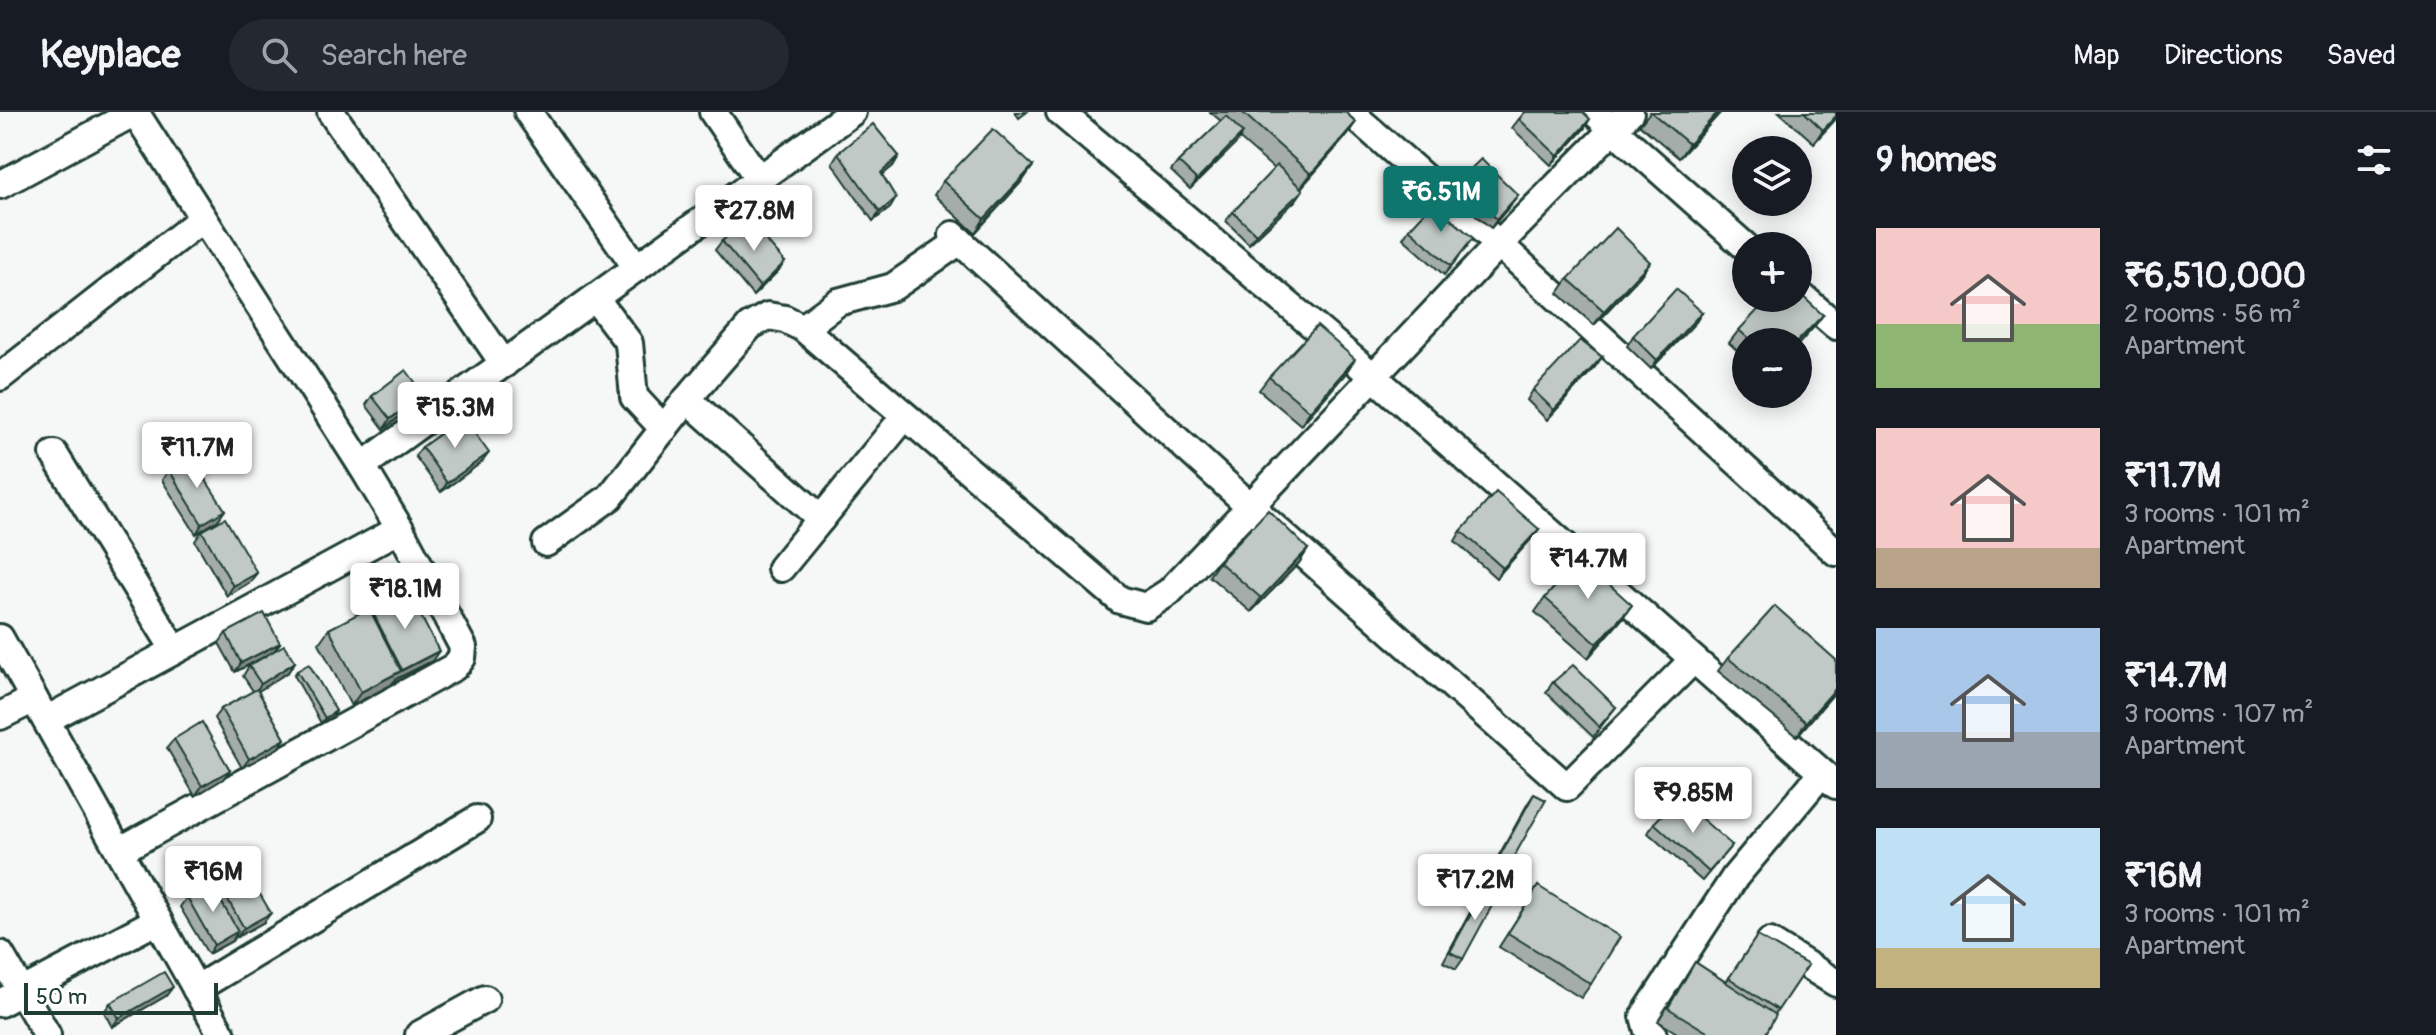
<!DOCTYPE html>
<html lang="en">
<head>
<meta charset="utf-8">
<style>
  :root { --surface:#171b24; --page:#242831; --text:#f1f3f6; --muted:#9ea1a6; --line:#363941; --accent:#0f766e }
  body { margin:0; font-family:Pangolin,sans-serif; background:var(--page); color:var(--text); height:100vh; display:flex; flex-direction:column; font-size:30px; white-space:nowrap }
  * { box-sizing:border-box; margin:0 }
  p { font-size:26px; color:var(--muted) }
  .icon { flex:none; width:44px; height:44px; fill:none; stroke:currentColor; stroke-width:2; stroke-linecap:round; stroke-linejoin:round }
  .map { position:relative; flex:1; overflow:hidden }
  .sheet { display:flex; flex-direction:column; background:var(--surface); width:600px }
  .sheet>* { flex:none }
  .tools { position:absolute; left:1732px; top:24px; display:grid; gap:16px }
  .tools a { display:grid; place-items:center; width:80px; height:80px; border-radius:50%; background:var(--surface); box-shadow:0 4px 20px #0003; font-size:40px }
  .scale { position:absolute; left:24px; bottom:20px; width:194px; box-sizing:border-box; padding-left:8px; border:4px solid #1f3d34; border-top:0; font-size:22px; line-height:28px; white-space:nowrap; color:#1f3d34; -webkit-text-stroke:6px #fff; paint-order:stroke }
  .price { position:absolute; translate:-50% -68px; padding:0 18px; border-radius:8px; background:#fff; color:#222; font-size:26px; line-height:52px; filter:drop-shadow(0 2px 4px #0008) }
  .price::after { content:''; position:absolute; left:50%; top:48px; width:24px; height:18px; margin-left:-12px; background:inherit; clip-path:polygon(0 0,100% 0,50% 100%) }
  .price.on { background:var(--accent); color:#fff }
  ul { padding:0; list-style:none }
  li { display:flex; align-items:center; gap:24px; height:200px; padding:0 40px }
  li span { display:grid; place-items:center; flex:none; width:224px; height:160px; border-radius:0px; color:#555 }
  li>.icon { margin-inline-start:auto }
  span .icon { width:96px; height:96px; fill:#fffc; stroke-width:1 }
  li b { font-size:34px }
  h2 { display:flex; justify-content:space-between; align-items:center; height:96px; padding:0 40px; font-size:34px }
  header { display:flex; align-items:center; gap:48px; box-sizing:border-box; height:112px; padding:0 40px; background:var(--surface); border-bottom:2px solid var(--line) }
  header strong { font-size:38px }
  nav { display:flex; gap:44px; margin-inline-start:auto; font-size:28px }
  .search { width:560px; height:72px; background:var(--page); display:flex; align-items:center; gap:20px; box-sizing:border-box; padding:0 28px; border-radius:44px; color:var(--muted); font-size:30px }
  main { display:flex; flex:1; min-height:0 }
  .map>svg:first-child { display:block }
</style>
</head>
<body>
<header>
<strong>Keyplace</strong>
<div class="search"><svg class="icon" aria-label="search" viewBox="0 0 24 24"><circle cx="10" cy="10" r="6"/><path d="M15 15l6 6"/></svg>Search here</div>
<nav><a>Map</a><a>Directions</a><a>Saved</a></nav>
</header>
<main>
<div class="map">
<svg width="1836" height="923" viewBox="0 0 1836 923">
  <rect width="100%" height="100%" fill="#f6f7f7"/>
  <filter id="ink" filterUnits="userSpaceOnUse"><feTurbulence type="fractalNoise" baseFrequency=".0125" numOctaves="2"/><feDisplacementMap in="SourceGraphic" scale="16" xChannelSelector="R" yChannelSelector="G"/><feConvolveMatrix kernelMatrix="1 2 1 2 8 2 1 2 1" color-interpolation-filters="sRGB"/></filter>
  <g filter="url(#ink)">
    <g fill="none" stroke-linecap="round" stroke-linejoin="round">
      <g stroke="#1f3d34" stroke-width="32">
        <g id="minor">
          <path d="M 331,0 L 504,252"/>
          <path d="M 528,0 L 637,156"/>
          <path d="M 713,0 L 759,67"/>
          <path d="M 1060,0 L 1374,265 L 1836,673"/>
          <path d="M 1350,0 L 1499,132 L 1836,440"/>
          <path d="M 1594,0 L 1746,135"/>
          <path d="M 0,73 L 135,0 L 362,354 L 400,417 L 463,535 L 462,546 L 454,555 L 119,739"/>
          <path d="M 953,123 L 1251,395 L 1567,675 L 1693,548"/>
          <path d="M 1798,181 L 1836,214"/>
          <path d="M 595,186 L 629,231 L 634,285 L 664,317"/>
          <path d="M 803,216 L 838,190 L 893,175 L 960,129"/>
          <path d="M 0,265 L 203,106"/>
          <path d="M 687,287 L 821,407"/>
          <path d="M 54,342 L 174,537"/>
          <path d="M 362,354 L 852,0"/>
          <path d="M 546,431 L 610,385 L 687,287 L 750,214 L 768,204 L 785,207 L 803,216 L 1120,488 L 1146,495 L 1169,480 L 1499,132 L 1630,0"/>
          <path d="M 781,456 L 905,304"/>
          <path d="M 0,526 L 222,923"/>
          <path d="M 0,604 L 34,587"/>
          <path d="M 46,608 L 400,417"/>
          <path d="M 1770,830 L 1836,871"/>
          <path d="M 0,842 L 47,923"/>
          <path d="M 196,877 L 477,707"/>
          <path d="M 0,891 L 158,808"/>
          <path d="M 419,923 L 485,887"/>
          <path d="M 1653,923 L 1648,919 L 1644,904 L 1735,765 L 1822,661"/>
        </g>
      </g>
      <use href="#minor" stroke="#fff" stroke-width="26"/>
    </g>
    <g fill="#a5adaa" stroke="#1f3d34" stroke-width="2">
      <path d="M 1015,0 L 1027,0 L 1019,6 Z"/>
      <path d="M 1210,0 L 1345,0 L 1356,10 L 1343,28 L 1301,76 L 1296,88 L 1249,132 L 1226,109 L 1233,100 L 1274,57 L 1240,27 L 1190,77 L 1171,59 L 1178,50 L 1221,9 Z"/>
      <path d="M 1650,0 L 1721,0 L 1679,46 L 1640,13 Z"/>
      <path d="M 1779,0 L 1836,0 L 1814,31 Z"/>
      <path d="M 1519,7 L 1584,17 L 1551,53 L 1512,16 Z"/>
      <path d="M 838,41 L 899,44 L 893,54 L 882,63 L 896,86 L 890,96 L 873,109 L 832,51 Z"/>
      <path d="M 1033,54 L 1023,68 L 975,121 L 934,83 L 943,69 Z"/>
      <path d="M 1456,71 L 1518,83 L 1491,116 L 1449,80 Z"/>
      <path d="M 1409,117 L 1467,135 L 1444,163 L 1403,126 Z"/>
      <path d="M 722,129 L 785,150 L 778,159 L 753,184 L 715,138 Z"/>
      <path d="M 1650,150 L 1640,164 L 1594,213 L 1558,181 L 1568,167 Z"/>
      <path d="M 1702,200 L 1696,210 L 1651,257 L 1627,234 L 1633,224 Z"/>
      <path d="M 1823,203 L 1813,216 L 1798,230 L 1746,230 L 1746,247 L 1729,231 L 1739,218 Z"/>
      <path d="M 1602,245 L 1595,255 L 1547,308 L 1527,288 L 1533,278 Z"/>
      <path d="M 1346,261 L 1301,313 L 1259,278 L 1269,265 Z"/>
      <path d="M 372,284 L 417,291 L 384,317 L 366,293 Z"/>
      <path d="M 422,335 L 482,350 L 441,380 L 415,344 Z"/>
      <path d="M 169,358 L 225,398 L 218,408 L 196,422 L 162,368 Z"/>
      <path d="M 1539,417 L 1532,426 L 1496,466 L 1455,429 L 1461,419 Z"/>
      <path d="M 202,419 L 250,470 L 227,484 L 195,429 Z"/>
      <path d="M 1308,437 L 1299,451 L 1251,500 L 1209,464 L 1219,450 Z"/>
      <path d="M 1545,486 L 1622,507 L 1588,546 L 1535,500 Z"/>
      <path d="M 372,499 L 432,549 L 396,567 L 391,573 L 351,594 L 319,531 L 329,517 Z"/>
      <path d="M 226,521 L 280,531 L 274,539 L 295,550 L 288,560 L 258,579 L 285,627 L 278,636 L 242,656 L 214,606 L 221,597 L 253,579 L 243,564 L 249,554 L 268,543 L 235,560 L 219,531 Z"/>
      <path d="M 1728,546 L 1836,579 L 1797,624 L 1718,559 Z"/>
      <path d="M 297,559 L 336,599 L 333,604 L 321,611 L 294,563 Z"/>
      <path d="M 1553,570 L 1616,595 L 1593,625 L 1546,580 Z"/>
      <path d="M 174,627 L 230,658 L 223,667 L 195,684 L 167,636 Z"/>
      <path d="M 1534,682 L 1503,764 L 1497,774 L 1485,768 L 1528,691 Z"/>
      <path d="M 1654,711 L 1732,733 L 1702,769 L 1648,721 Z"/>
      <path d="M 217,769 L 264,810 L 237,825 L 236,823 L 232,829 L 208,842 L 180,795 L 187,785 L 213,774 Z"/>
      <path d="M 1487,773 L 1463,847 L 1456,857 L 1443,850 L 1480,782 Z"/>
      <path d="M 1538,774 L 1591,872 L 1581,886 L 1499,835 Z"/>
      <path d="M 1757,824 L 1808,853 L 1775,902 L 1765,923 L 1680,923 L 1658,909 L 1695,850 L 1726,870 Z"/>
      <path d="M 166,884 L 112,915 L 104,900 L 110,891 Z"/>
    </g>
    <g fill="#868d8b" stroke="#1f3d34" stroke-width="2">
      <path d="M 1718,0 L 1721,0 L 1679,46 L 1689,32 Z"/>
      <path d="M 1836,4 L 1836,7 L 1814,31 L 1823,18 Z"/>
      <path d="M 1590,7 L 1584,17 L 1551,53 L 1558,44 Z"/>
      <path d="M 1356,10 L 1343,28 L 1298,79 L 1311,62 Z"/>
      <path d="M 1243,21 L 1237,31 L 1190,77 L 1197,68 Z"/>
      <path d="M 899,44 L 893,54 L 874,70 L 881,61 Z"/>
      <path d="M 1033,54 L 1023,68 L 975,121 L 984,107 Z"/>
      <path d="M 1303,78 L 1296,88 L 1249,132 L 1256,122 Z"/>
      <path d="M 1518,83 L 1511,93 L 1491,116 L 1497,107 Z"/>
      <path d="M 896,86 L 890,96 L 873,109 L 880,100 Z"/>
      <path d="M 785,150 L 778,159 L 753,184 L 760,175 Z"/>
      <path d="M 1650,150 L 1640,164 L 1594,213 L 1604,199 Z"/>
      <path d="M 1702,200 L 1696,210 L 1651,257 L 1657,248 Z"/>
      <path d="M 1823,203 L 1813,216 L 1798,233 L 1797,230 Z"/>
      <path d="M 1602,245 L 1595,255 L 1547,308 L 1554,298 Z"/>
      <path d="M 1355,247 L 1346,261 L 1301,313 L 1310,299 Z"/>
      <path d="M 424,282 L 417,291 L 384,317 L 390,307 Z"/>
      <path d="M 489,341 L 482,350 L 441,380 L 447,371 Z"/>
      <path d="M 225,398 L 218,408 L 196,422 L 202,412 Z"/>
      <path d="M 1539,417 L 1532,426 L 1496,466 L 1503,456 Z"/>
      <path d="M 1308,437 L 1299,451 L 1251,500 L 1261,486 Z"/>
      <path d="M 257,461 L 250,470 L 227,484 L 233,474 Z"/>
      <path d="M 1632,493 L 1622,507 L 1588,546 L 1597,532 Z"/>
      <path d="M 280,531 L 273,540 L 235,560 L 241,551 Z"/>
      <path d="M 439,539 L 432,549 L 396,567 L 391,573 L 351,594 L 361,580 Z"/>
      <path d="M 295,550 L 288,560 L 254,582 L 261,572 Z"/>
      <path d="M 1836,576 L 1836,579 L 1797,624 L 1806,610 Z"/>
      <path d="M 336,599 L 333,604 L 321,611 L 325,606 Z"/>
      <path d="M 285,627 L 278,636 L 242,656 L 249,647 Z"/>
      <path d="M 230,658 L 223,667 L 195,684 L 202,674 Z"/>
      <path d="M 271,801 L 264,810 L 237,825 L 244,816 Z"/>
      <path d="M 238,819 L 232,829 L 208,842 L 214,833 Z"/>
      <path d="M 173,875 L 166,884 L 112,915 L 119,906 Z"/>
    </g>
    <g fill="#c0c9c6" stroke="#1f3d34" stroke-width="2">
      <path d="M 1242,0 L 1345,0 L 1356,10 L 1311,62 Z"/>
      <path d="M 1525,0 L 1583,0 L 1590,7 L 1558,44 L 1519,7 Z"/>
      <path d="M 1651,0 L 1718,0 L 1689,32 Z"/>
      <path d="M 1804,0 L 1836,0 L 1836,4 L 1823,18 Z"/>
      <path d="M 1226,4 L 1243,21 L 1197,68 L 1178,50 Z"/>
      <path d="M 873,12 L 899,44 L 881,61 L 896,86 L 880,100 L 838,41 Z"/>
      <path d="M 993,17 L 1033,54 L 984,107 L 943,69 Z"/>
      <path d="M 1481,47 L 1518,83 L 1497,107 L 1456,71 Z"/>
      <path d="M 1277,53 L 1303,78 L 1256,122 L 1233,100 Z"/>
      <path d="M 1433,91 L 1473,126 L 1451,154 L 1409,117 Z"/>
      <path d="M 747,107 L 785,150 L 760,175 L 722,129 Z"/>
      <path d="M 1616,116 L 1650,150 L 1604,199 L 1568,167 Z"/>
      <path d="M 1676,177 L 1702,200 L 1657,248 L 1633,224 Z"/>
      <path d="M 1798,180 L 1823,203 L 1797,230 L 1752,230 L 1739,218 L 1769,186 L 1798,186 Z"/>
      <path d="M 1317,214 L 1355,247 L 1310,299 L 1269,265 Z"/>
      <path d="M 1580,228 L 1602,245 L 1554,298 L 1533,278 Z"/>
      <path d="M 406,258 L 424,282 L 390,307 L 372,284 Z"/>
      <path d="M 463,305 L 489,341 L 447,371 L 422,335 Z"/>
      <path d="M 191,345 L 225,398 L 202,412 L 169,358 Z"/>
      <path d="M 1496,380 L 1539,417 L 1503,456 L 1461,419 Z"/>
      <path d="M 1268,398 L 1308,437 L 1261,486 L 1219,450 Z"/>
      <path d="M 225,406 L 257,461 L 233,474 L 202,419 Z"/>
      <path d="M 1580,446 L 1632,493 L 1597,532 L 1545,486 Z"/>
      <path d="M 409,481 L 439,539 L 402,558 L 372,499 Z"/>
      <path d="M 1775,494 L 1836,548 L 1836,576 L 1806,610 L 1728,546 Z"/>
      <path d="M 369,496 L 401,559 L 361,580 L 329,517 Z"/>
      <path d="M 264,501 L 280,531 L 241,551 L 226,521 Z"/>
      <path d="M 284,533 L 295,550 L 261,572 L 249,554 Z"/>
      <path d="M 309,552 L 336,599 L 325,606 L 297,559 Z"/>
      <path d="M 1573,553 L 1616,595 L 1599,615 L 1553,570 Z"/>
      <path d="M 257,577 L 285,627 L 249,647 L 221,597 Z"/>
      <path d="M 202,610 L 230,658 L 202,674 L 174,627 Z"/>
      <path d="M 1534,682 L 1546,688 L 1503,764 L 1492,758 Z"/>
      <path d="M 1678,686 L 1732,733 L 1709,760 L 1654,711 Z"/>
      <path d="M 243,753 L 271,801 L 244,816 L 217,769 Z"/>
      <path d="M 211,772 L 238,819 L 214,833 L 187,785 Z"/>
      <path d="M 1487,773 L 1500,779 L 1463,847 L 1450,840 Z"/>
      <path d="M 1538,774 L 1620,825 L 1591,872 L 1508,821 Z"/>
      <path d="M 1757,824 L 1808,853 L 1778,898 L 1729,866 Z"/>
      <path d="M 1695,850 L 1776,903 L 1765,923 L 1712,923 L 1668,896 Z"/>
      <path d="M 164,860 L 173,875 L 119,906 L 110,891 Z"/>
    </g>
  </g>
</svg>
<div class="tools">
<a><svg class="icon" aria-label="layers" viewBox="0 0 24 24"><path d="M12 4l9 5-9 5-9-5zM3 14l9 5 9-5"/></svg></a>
<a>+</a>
<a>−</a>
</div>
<div class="scale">50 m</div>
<b class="price on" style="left:1441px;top:122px">₹6.51M</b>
<b class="price" style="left:754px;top:141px">₹27.8M</b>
<b class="price" style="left:455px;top:338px">₹15.3M</b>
<b class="price" style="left:197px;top:378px">₹11.7M</b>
<b class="price" style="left:1588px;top:489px">₹14.7M</b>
<b class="price" style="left:405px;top:519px">₹18.1M</b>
<b class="price" style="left:1693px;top:723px">₹9.85M</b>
<b class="price" style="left:213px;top:802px">₹16M</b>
<b class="price" style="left:1475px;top:810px">₹17.2M</b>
</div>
<section class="sheet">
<h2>9 homes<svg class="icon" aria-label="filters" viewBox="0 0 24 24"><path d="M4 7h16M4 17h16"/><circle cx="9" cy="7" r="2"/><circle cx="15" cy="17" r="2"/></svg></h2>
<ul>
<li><span style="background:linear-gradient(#f6c9c9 60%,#8fb573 0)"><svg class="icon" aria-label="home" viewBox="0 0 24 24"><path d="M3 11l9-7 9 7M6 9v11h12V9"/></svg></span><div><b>₹6,510,000</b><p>2 rooms · 56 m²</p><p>Apartment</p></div></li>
<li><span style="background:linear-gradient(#f6c9c9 75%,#b9a48a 0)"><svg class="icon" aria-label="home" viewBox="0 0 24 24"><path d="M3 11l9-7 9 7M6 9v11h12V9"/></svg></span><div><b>₹11.7M</b><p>3 rooms · 101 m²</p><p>Apartment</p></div></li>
<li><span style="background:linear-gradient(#a9c7e8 65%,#9aa5b1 0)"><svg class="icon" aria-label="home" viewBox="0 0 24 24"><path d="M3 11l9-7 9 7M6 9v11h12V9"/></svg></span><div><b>₹14.7M</b><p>3 rooms · 107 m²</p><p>Apartment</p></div></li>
<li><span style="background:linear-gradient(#bfe0f5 75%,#c2b280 0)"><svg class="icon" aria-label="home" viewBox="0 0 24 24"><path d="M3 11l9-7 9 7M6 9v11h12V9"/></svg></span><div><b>₹16M</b><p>3 rooms · 101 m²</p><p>Apartment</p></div></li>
</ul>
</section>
</main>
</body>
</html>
